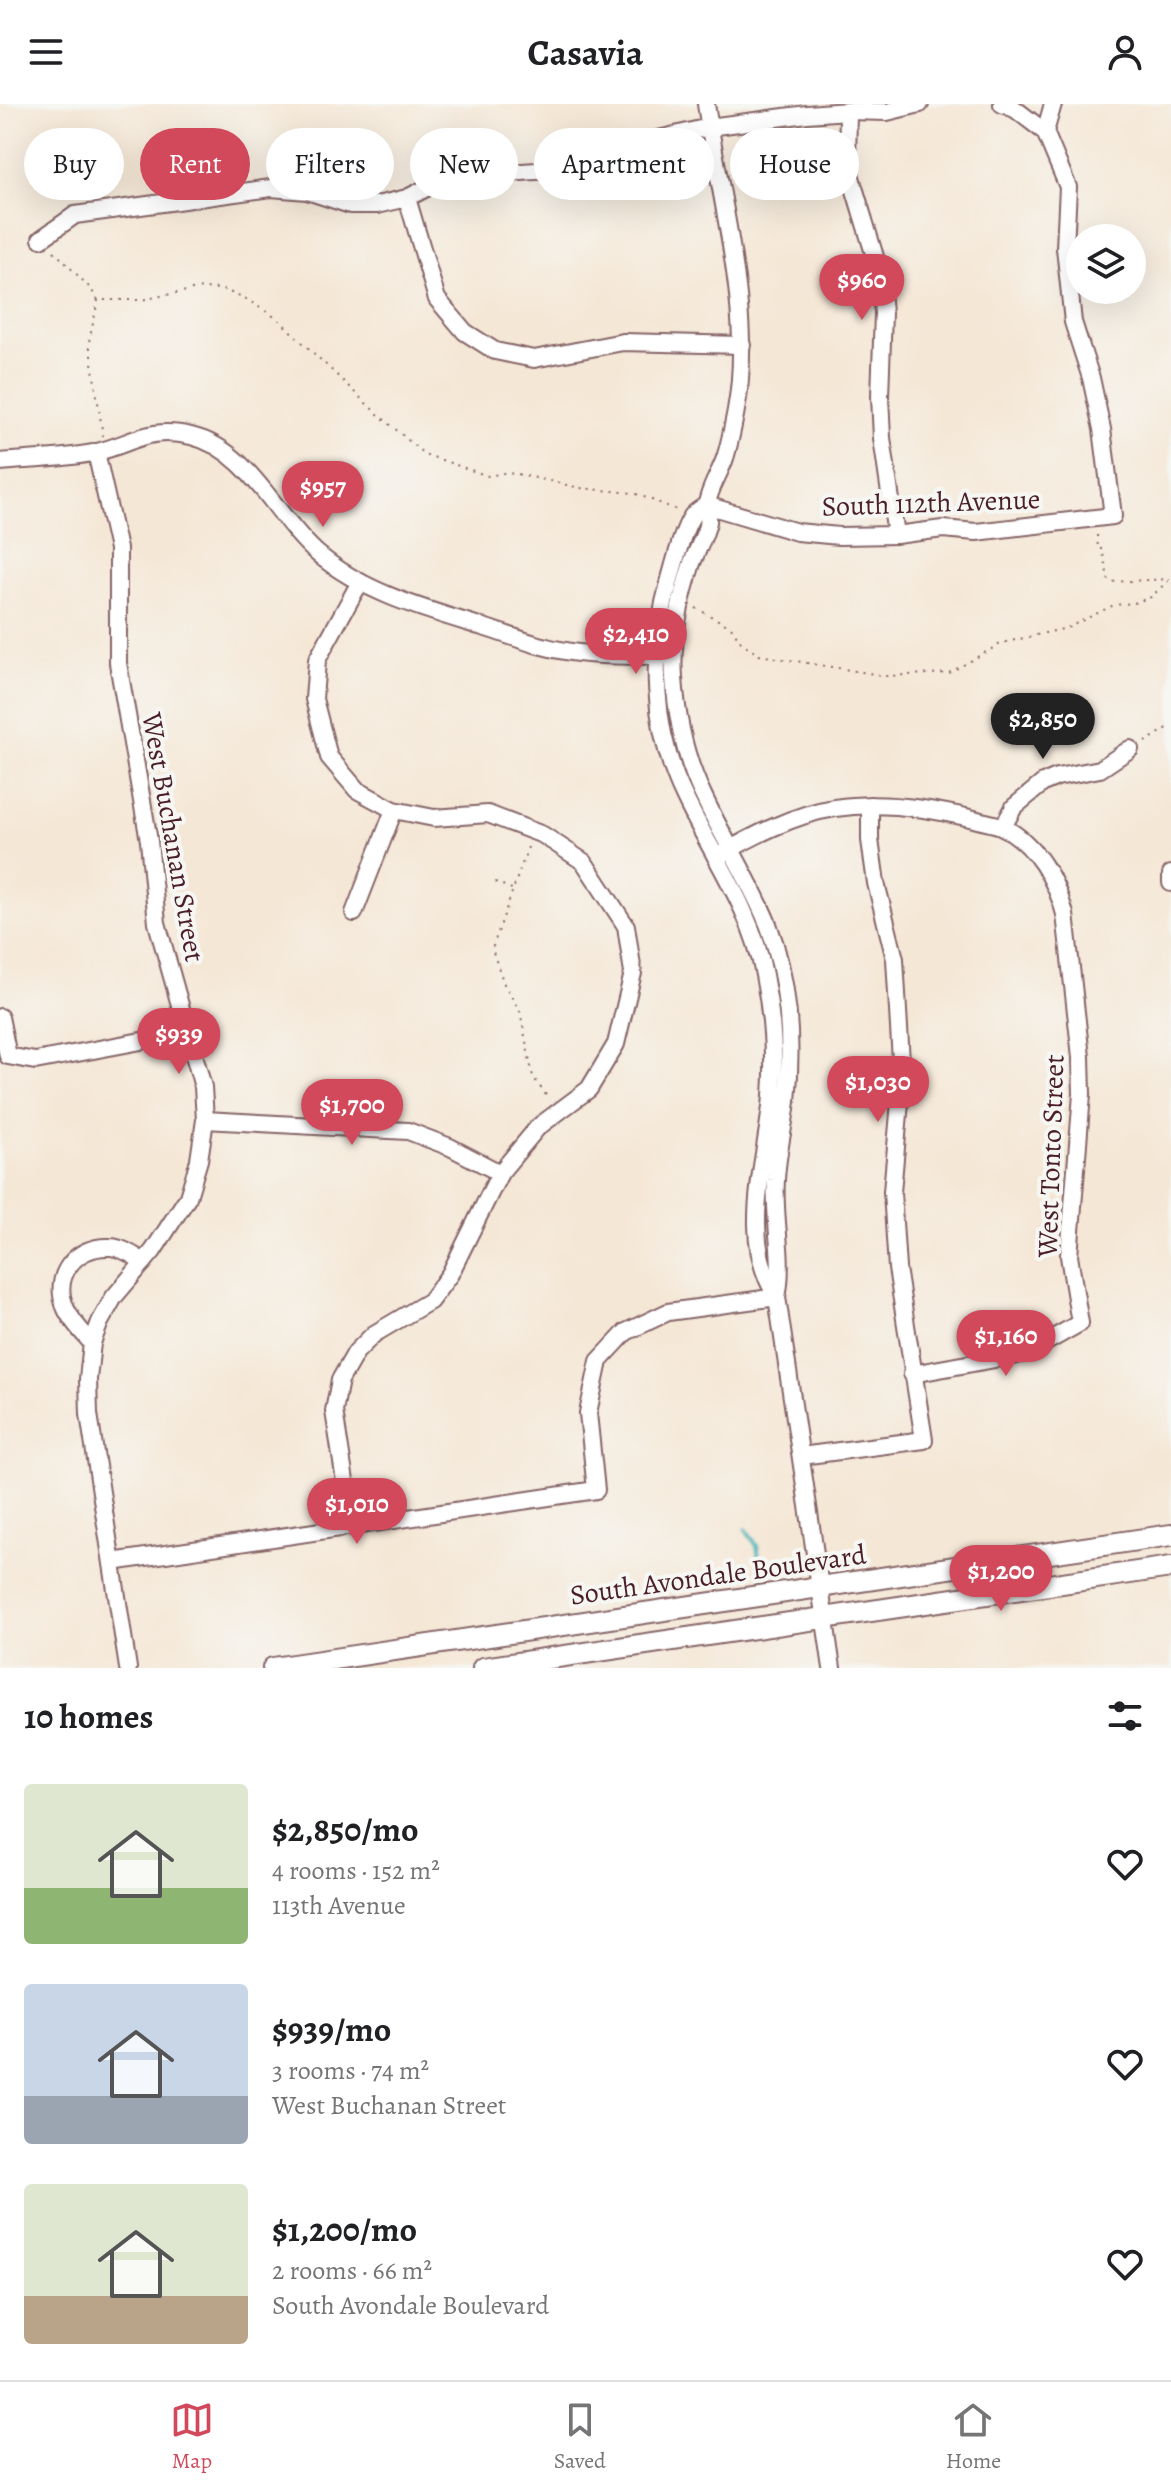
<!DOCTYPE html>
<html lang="en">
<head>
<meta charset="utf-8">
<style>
  :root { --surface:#fff; --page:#f2f2f2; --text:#202124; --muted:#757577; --line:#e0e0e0; --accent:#d1495b }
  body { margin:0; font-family:Alegreya,serif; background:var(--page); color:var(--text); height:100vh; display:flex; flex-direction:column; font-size:30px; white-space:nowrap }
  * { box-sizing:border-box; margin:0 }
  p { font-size:26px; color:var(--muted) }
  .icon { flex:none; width:44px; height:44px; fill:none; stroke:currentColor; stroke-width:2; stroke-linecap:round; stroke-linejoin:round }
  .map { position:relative; height:1564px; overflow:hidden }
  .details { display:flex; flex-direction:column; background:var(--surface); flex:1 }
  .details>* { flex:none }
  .top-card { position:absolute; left:24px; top:24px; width:1124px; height:72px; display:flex; gap:16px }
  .tools { position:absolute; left:1066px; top:120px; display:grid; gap:16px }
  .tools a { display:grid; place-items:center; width:80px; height:80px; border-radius:50%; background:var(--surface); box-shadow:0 8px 32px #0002; font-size:40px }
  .price { position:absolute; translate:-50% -68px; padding:0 18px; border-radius:28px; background:var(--accent); color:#fff; font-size:26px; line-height:52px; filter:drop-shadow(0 2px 4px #0008) }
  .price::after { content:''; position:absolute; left:50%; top:48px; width:24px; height:18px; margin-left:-12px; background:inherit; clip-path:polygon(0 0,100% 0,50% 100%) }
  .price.selected { background:#222; color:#fff }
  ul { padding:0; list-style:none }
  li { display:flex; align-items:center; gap:24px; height:200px; padding:0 24px }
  li span { display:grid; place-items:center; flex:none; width:224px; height:160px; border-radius:8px; color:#555 }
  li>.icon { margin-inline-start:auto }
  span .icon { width:96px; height:96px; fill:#fffc; stroke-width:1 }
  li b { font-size:34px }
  h2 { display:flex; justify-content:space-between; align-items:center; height:96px; padding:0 24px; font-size:34px }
  .pill { padding:0 28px; border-radius:36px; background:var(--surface); box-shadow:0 8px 32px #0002; font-size:28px; line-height:72px }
  .pill.selected { background:var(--accent); color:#fff }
  header { display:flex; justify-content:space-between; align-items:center; height:104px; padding:0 24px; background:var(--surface); font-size:36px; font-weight:600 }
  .dock { display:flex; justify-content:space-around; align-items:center; height:112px; border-top:2px solid var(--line); background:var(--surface); font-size:22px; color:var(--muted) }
  .dock a { display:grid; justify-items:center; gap:4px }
  .dock .selected { color:var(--accent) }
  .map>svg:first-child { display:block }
</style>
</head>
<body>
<header><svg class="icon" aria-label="menu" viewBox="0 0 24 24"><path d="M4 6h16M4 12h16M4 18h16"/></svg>Casavia<svg class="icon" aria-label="person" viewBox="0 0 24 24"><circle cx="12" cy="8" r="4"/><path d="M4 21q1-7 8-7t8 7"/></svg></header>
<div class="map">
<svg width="1171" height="1564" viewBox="0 0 1171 1564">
  <rect width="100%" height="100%" fill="#f6f6f2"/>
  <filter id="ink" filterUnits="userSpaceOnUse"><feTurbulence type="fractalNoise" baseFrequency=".0125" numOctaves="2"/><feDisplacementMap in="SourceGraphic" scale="16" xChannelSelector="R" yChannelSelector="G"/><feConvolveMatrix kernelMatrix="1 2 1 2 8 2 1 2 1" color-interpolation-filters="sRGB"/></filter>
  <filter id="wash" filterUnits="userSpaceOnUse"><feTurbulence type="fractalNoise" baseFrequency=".006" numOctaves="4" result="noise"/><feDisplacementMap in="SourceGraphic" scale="32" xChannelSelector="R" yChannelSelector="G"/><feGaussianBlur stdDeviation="1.8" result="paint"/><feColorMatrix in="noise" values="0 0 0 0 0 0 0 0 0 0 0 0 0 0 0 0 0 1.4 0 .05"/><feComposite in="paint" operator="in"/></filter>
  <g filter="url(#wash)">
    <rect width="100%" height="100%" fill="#f5e7d6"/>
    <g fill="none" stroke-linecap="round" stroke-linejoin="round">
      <path stroke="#43b3ba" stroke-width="4" d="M 746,1425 L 757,1442 L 762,1473"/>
    </g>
  </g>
  <g filter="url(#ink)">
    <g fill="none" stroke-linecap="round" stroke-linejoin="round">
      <g stroke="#866567" stroke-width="20">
        <g id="minor">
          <path d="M 706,0 C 720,95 754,211 736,306 C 733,322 730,339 725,354 C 720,369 709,385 707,400 C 706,406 709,413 708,418 C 705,432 697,446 692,459 C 680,496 671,535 674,574 C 677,616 685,655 704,693 C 724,736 750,776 768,820 C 789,875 793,939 787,997 C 784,1023 777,1050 776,1076 C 773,1115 785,1155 777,1193 L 832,1564"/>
          <path d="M 848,7 L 847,60 L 879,166 L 883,209 L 880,292 L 882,334 L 896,431"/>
          <path d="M 1045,28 L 1053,0"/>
          <path d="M 407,94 L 437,195 L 465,228 L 495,247 L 534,255 L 623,238 L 742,241"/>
          <path d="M 41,135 L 75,111 L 271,84 L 307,87 L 350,101 L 377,101 L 407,94 L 448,73 L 566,65 L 585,60 L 629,42 L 709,23 L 807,10 L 848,7 L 887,8 L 920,0"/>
          <path d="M 96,348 L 118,445 L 118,559 L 149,737 L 157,819 L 203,983 L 205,1016 L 199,1056 L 188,1093 L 153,1147 L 114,1193 L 100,1218 L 92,1239 L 88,1275 L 89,1310 L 128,1564"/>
          <path d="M 0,358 C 31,355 66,355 97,348 C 134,339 149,322 191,332 C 250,346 275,413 318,450 C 364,489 427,506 483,523 C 515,533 537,543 571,548 C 602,553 636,551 668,552"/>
          <path d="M 706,401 L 797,428 L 839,432 L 896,431 L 943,425 L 976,428 L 1113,412 L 1102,325 L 1091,274 L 1073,218 L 1065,144 L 1068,83 L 1045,28 L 1015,5 L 1002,0"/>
          <path d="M 706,401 C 702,404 695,408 692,412 C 682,427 675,458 670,475 C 649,547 652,627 685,694 C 713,753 752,806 764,871 C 772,911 775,951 772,992 C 767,1056 738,1134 777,1193"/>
          <path d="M 1003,723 L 1014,703 L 1043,679 L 1057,673 L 1100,665 L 1130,645"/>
          <path d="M 716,753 C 751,733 794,710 835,704 C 881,697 929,704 974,715 C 983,718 995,719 1003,723 C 1036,740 1056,776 1065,810 L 1081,953 L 1082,990 L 1069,1152 L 1080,1219 L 1027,1249 L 912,1270"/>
          <path d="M 1171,770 L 1171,779"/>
          <path d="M 354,809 L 394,706"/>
          <path d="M 0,913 L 8,952 L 35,957 L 189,928"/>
          <path d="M 205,1016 L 408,1027 L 450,1043 L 500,1069"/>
          <path d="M 92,1239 C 83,1229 72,1218 66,1205 C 51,1172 76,1141 110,1143 C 122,1143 134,1152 144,1158"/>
          <path d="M 801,1352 L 924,1336 L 897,1164 L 892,1088 L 902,975 L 895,855 L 876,779 L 870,736 L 870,701"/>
          <path d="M 352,1422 L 334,1307 L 340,1276 L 356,1248 L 374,1230 L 430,1197 L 450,1170 L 500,1069 L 538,1023 L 589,985 L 616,940 L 633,869 L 626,822 L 584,758 L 543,731 L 488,710 L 434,714 L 394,706 L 357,686 L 329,653 L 314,595 L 317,556 L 360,478"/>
          <path d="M 112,1458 L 596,1386 L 588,1309 L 599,1257 L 626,1228 L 668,1208 L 777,1193"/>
        </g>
      </g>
      <g stroke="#866567" stroke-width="24">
        <g id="major">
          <path d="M 273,1564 L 1171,1431"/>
          <path d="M 483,1564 L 1171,1463"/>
        </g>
      </g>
      <g stroke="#866567" stroke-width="2" stroke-dasharray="2 6" stroke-linecap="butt">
        <path d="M 54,147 L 90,184 L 98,196 L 141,196 L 202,184 L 220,185 L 243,193 L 278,215 L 370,303 L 424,350 L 488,372 L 504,369 L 518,370 L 580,384 L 634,389 L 677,406"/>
        <path d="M 98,196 L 89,238 L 103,332"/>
        <path d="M 1097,431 L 1098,445 L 1102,445 L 1109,478 L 1170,475"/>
        <path d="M 696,504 L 731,523 L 741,538 L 759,551 L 886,572 L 949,569 L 1002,539 L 1067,524 L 1114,501 L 1134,499 L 1151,493 L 1171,474"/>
        <path d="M 1145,638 L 1171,622"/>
        <path d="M 528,743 L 492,845 L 504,880 L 520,907 L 533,973 L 548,994"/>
        <path d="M 495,778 L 512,785"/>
      </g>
      <use href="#minor" stroke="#fff" stroke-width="16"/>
      <use href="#major" stroke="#fff" stroke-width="20"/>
    </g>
  </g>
  <g text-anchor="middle" stroke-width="8" stroke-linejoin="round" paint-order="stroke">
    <g font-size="28" fill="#4a1f2b" stroke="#f6f6f2">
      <text transform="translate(931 398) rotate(-2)" y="10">South 112th Avenue</text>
      <text transform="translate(174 733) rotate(80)" y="10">West Buchanan Street</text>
      <text transform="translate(1050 1052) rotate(-88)" y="10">West Tonto Street</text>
      <text transform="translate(718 1470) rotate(-8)" y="10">South Avondale Boulevard</text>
    </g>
  </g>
</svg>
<div class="tools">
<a><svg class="icon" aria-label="layers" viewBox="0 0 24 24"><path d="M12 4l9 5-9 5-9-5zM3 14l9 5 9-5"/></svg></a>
</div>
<b class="price" style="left:862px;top:218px">$960</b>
<b class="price" style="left:323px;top:425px">$957</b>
<b class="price" style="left:636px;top:572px">$2,410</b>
<b class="price selected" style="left:1043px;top:657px">$2,850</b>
<b class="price" style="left:179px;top:972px">$939</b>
<b class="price" style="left:878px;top:1020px">$1,030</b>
<b class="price" style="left:352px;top:1043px">$1,700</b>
<b class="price" style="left:1006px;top:1274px">$1,160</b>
<b class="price" style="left:357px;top:1442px">$1,010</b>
<b class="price" style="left:1001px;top:1509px">$1,200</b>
<div class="top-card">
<a class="pill">Buy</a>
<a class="pill selected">Rent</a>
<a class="pill">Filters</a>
<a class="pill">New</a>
<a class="pill">Apartment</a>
<a class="pill">House</a>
</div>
</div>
<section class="details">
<h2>10 homes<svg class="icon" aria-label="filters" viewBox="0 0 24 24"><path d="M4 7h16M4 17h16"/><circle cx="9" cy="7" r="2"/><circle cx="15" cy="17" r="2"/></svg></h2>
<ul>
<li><span style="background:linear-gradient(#dfe7d0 65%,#8fb573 0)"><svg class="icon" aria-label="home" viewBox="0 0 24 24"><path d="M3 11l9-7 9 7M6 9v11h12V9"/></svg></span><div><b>$2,850/mo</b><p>4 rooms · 152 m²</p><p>113th Avenue</p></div><svg class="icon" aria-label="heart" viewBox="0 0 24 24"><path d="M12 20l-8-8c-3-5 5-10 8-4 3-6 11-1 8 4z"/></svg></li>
<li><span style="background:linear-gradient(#c9d6e8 70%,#9aa5b1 0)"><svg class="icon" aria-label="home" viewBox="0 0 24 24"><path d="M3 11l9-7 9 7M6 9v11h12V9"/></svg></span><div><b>$939/mo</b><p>3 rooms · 74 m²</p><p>West Buchanan Street</p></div><svg class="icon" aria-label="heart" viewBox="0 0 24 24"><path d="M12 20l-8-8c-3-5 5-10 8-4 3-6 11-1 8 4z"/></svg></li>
<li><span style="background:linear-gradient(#dfe7d0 70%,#b9a48a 0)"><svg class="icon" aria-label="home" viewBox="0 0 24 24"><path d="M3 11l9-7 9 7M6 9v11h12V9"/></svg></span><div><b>$1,200/mo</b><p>2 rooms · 66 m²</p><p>South Avondale Boulevard</p></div><svg class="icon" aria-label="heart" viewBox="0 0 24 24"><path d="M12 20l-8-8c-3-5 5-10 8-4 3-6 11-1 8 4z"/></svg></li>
</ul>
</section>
<nav class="dock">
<a class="selected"><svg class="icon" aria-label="map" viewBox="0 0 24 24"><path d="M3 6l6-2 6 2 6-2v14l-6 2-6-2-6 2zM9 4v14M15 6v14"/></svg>Map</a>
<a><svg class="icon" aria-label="saved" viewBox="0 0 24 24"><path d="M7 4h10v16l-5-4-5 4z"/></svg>Saved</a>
<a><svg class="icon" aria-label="home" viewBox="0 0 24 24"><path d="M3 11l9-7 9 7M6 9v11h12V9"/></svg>Home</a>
</nav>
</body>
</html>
